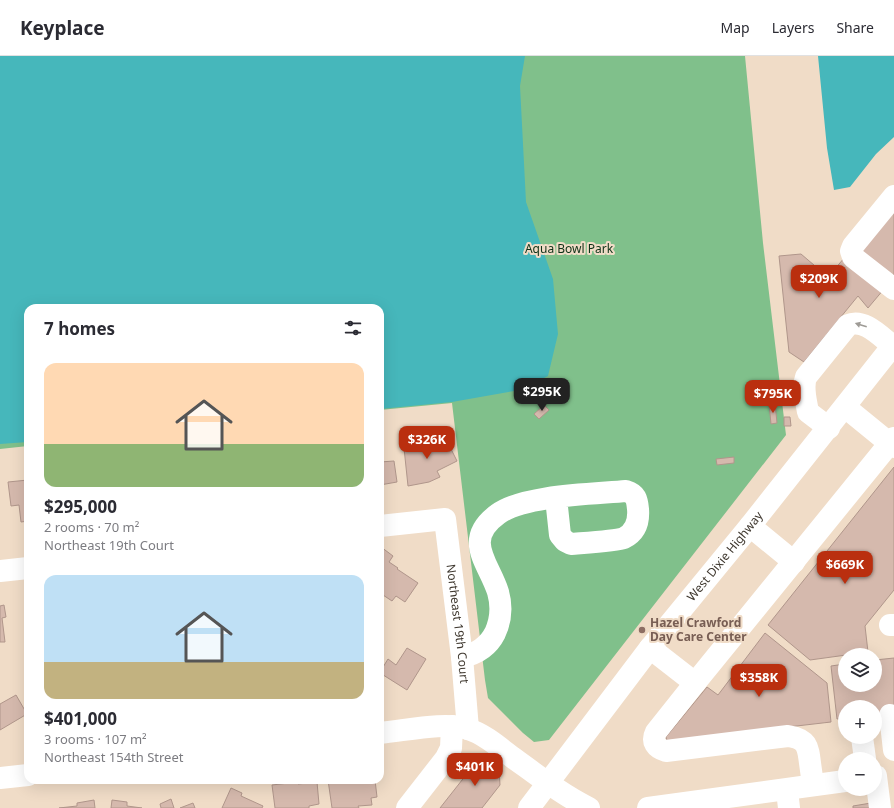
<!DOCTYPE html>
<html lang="en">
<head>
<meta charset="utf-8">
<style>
  :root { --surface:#fff; --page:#f2f2f3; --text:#2b2b33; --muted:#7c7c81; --line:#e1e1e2; --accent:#ba2f0f }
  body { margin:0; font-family:"Noto Sans",sans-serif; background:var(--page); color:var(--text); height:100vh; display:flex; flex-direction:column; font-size:15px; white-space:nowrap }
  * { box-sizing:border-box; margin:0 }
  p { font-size:13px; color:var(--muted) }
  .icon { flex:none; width:22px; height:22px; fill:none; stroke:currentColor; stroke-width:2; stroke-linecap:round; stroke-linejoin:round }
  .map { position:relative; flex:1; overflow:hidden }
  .drawer { position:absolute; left:24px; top:248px; width:360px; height:480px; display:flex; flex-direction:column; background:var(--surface); border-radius:12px; box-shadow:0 4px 16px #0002 }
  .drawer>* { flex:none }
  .buttons { position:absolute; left:838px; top:592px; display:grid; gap:8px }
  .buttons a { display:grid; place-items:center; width:44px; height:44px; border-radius:50%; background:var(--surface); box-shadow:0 4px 16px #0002; font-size:20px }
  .price { position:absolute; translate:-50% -34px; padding:0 9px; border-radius:8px; background:var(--accent); color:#fff; font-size:13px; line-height:26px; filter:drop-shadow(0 1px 2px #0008) }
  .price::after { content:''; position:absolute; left:50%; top:24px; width:12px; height:9px; margin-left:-6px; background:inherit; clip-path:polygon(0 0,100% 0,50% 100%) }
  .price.current { background:#222; color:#fff }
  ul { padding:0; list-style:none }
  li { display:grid; align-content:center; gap:8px; height:212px; padding:0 20px }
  li span { display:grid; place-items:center; height:124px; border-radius:12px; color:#555 }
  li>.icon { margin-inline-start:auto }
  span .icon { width:72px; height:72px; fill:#fffc; stroke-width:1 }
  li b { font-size:17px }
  h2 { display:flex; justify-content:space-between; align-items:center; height:48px; padding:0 20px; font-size:17px }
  header { display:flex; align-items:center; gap:24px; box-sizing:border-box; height:56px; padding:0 20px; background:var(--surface); border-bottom:1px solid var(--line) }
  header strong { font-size:19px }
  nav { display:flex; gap:22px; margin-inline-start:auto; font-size:14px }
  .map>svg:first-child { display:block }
</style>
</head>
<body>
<header>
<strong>Keyplace</strong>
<nav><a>Map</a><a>Layers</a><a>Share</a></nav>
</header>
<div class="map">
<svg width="894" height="752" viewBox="0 0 894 752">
  <rect width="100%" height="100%" fill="#f0dcc7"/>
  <path fill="#80c08b" d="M 0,0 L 745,0 L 763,187 L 786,379 L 549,684 L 534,686 L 523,677 L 488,642 L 485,624 L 452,347 L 380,354 L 380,252 L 28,252 L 28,390 L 0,393 Z"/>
  <g fill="#46b7bb">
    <path d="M 0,0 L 525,0 L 520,30 L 526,146 L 553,223 L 558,278 L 548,320 L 520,334 L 452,346 L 380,353 L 380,252 L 28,252 L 28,386 L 0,388 Z"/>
    <path d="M 818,0 L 894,0 L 894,81 L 876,98 L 850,131 L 834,134 L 827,92 Z"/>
  </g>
  <g fill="#d5b9ad" stroke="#b0968b">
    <path d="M 894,149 L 894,218 L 891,222 L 857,193 Z"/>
    <path d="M 801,198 L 828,221 L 845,201 L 884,233 L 868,252 L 858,240 L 804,306 L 789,296 L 779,200 Z"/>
    <path d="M 775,347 L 777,367 L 771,368 L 769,348 Z"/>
    <path d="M 544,349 L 549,354 L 539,363 L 534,358 Z"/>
    <path d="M 784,361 L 790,361 L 791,370 L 784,370 Z"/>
    <path d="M 432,378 L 437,390 L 447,385 L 457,405 L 437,415 L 440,421 L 429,426 L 408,430 L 404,392 Z"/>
    <path d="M 734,401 L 734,407 L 717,409 L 716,403 Z"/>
    <path d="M 394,405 L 397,426 L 380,429 L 380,406 Z"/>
    <path d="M 894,411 L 894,534 L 865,570 L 868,596 L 810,604 L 768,569 Z"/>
    <path d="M 28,424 L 28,465 L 21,466 L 19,449 L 11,450 L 8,426 Z"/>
    <path d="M 381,491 L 393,500 L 389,506 L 398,512 L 397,513 L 418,527 L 405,546 L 396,540 L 392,545 L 380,537 Z"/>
    <path d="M 4,549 L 6,561 L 2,562 L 5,586 L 0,586 L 0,550 Z"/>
    <path d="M 765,577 L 827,627 L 831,666 L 667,685 L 666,681 L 707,631 L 718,639 Z"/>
    <path d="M 407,592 L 426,603 L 407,634 L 380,617 L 380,616 L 388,603 L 396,609 Z"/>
    <path d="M 894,602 L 894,656 L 875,658 L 875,651 L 845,651 L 845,662 L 837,663 L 831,610 L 845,608 L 845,629 L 875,629 L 875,604 Z"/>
    <path d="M 16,639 L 27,658 L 0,674 L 0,648 Z"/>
    <path d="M 481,700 L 499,713 L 500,729 L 482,752 L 440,752 Z"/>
    <path d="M 328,724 L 375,724 L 377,741 L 371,742 L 372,749 L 358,750 L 359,752 L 332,752 Z"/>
    <path d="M 297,726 L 298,728 L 317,726 L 319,748 L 309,750 L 309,752 L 275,752 L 272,729 Z"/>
    <path d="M 231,732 L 242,737 L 241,740 L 263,750 L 262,752 L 222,752 Z"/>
    <path d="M 171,743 L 174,752 L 161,752 L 160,748 Z"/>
    <path d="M 94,744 L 95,752 L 59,752 L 77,750 L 77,747 Z"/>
    <path d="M 112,744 L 127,746 L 127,750 L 142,752 L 111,752 Z"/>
    <path d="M 193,747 L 195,752 L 180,752 Z"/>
    <path d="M 871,747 L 871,752 L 853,752 L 853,750 Z"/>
  </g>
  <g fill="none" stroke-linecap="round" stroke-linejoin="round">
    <g stroke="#fff" stroke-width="22">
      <path d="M 894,140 L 853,190 L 851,195 L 853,201 L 894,233"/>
      <path d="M 845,351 L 894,391"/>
      <path d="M 829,372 L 808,356 C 806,344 802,332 806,321 L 848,269 C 864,262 880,280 893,290"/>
      <path id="s1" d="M 380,470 L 445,463 L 462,601 L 468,673"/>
      <path d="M 750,470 L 794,506"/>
      <path d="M 0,515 L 28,512"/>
      <path d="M 890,569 L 894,569"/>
      <path d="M 650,592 L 695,627"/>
      <path d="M 462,601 C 476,598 488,591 495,577 C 501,564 502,550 498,536 C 489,507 462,484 498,458 C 524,439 593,438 626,435 C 636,438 637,443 638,453 C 639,465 636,476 624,482 C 616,485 582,487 571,488 L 565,485 L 560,479 L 556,442"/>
      <path d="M 890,659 L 894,694"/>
      <path d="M 380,677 C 404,675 446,665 468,673 C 484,678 499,691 512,701 C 537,719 561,738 589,752"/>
      <path d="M 862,681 L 865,703"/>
      <path d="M 876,720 L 880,752"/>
      <path d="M 0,722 L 28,719"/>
      <path d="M 813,729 C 812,722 811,714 810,707 C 808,690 807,683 788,680 L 666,695 C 656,692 651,686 656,676 L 695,627 L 894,382"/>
      <path d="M 787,734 L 789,752"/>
      <path d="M 407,752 L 446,702 L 451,692 L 452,670"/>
      <path d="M 648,752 L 845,725"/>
    </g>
    <path stroke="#fff" stroke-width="22" id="s2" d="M 529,752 L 650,592 L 750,470 L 894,288"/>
  </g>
  <defs><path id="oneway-solid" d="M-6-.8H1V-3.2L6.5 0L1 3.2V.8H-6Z"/></defs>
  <use fill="#9e9b96" href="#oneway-solid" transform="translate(861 269) rotate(-163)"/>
  <circle fill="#8d6e63" stroke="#f0dcc7" stroke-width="1.5" cx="642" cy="574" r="4"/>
  <g text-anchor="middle" stroke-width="4" stroke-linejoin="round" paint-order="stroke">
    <g font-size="12" fill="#0e3117" stroke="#f0dcc7">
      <text x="569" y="197">Aqua Bowl Park</text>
    </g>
    <g font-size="12" fill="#3e372e" stroke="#f0dcc7">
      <text dy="4" stroke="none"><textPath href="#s2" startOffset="319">West Dixie Highway</textPath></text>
      <text dy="4" stroke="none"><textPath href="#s1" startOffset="171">Northeast 19th Court</textPath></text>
    </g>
    <g font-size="12" font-weight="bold" fill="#785e54" stroke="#f0dcc7" text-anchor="start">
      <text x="650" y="571">Hazel Crawford<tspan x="650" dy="14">Day Care Center</tspan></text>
    </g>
  </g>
</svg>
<div class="buttons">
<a><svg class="icon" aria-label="layers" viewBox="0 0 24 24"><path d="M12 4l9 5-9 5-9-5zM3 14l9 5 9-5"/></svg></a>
<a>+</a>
<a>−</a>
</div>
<b class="price" style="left:819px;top:243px">$209K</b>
<b class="price current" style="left:542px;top:356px">$295K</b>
<b class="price" style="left:773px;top:358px">$795K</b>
<b class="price" style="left:427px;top:404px">$326K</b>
<b class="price" style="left:845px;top:529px">$669K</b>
<b class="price" style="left:759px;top:642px">$358K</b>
<b class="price" style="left:475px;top:731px">$401K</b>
<section class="drawer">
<h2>7 homes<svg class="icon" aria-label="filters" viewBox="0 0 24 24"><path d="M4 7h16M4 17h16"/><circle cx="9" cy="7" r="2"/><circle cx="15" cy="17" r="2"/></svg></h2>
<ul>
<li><span style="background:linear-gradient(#ffd9b3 65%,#8fb573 0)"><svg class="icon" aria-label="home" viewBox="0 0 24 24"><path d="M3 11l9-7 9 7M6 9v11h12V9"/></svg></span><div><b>$295,000</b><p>2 rooms · 70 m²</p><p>Northeast 19th Court</p></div></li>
<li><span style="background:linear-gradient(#bfe0f5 70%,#c2b280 0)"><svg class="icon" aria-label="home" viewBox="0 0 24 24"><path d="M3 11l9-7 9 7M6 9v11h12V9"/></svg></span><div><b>$401,000</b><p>3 rooms · 107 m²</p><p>Northeast 154th Street</p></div></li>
</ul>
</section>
</div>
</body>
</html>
